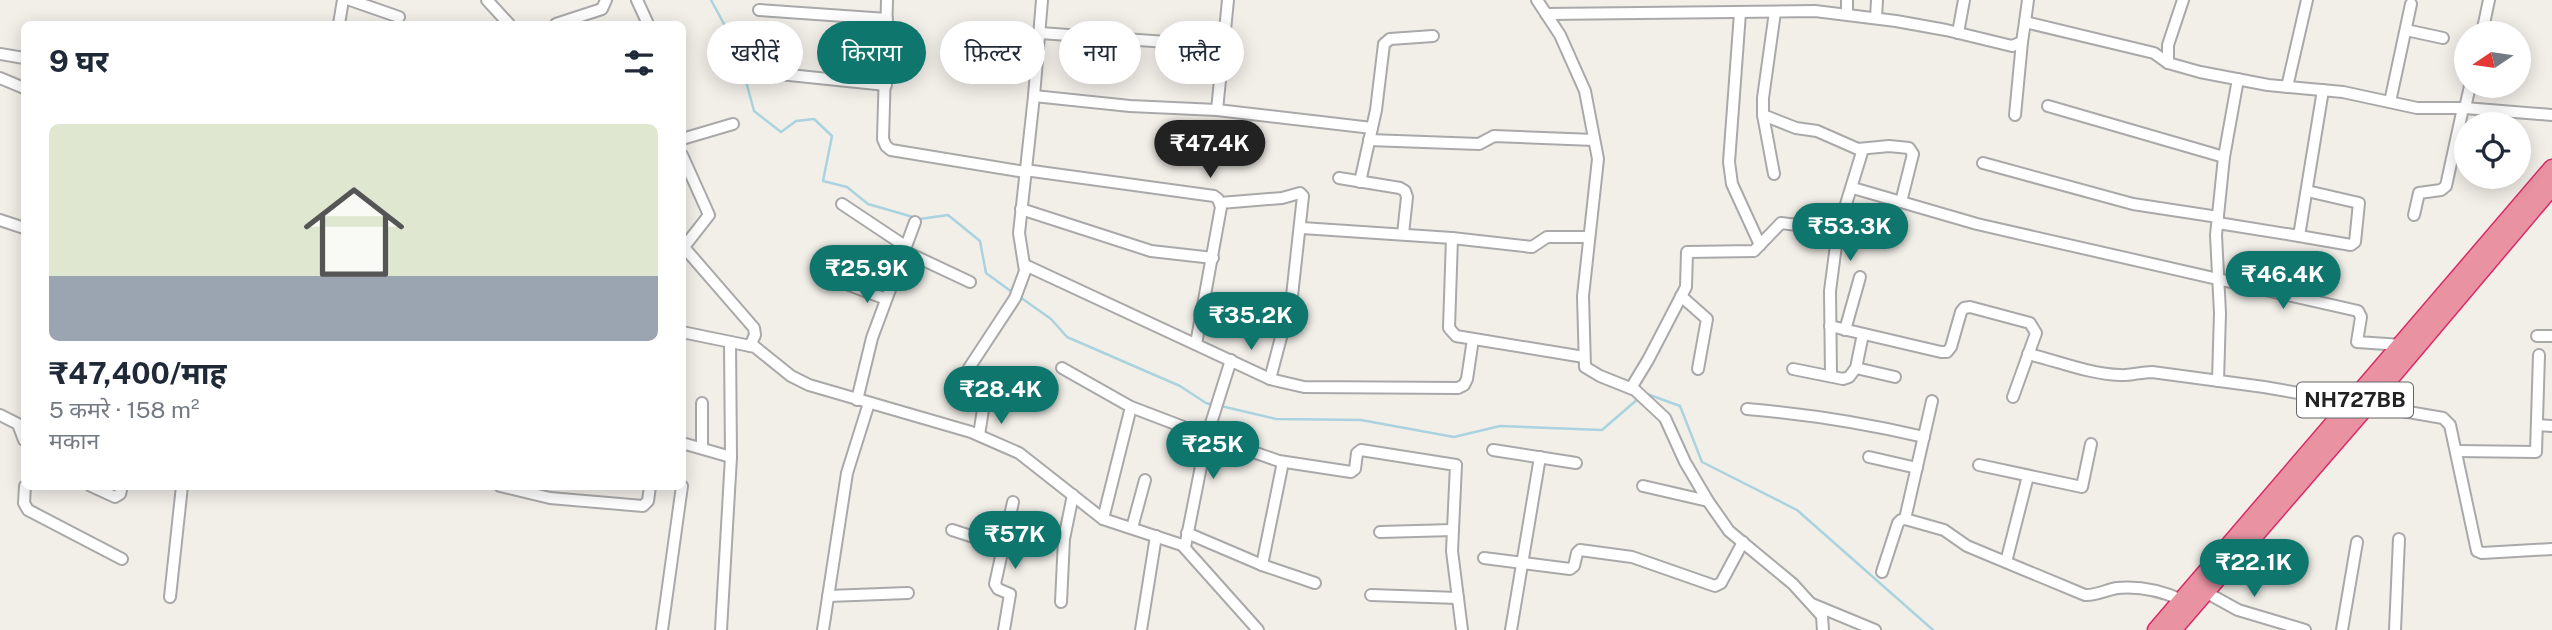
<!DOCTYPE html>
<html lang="hi">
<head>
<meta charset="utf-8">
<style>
  :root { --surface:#fff; --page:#f6f6f7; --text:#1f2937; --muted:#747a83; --accent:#0f766e }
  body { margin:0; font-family:"Public Sans","Noto Sans Devanagari",sans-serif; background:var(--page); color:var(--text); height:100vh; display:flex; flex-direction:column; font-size:26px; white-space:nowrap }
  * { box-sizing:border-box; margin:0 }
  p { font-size:23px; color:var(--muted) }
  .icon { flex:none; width:38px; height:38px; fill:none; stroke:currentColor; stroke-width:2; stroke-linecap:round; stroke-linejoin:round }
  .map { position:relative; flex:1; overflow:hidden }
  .panel { position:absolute; left:21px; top:21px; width:665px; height:469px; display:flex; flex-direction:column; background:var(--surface); border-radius:10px; box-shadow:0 4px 18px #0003 }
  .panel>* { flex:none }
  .hud { position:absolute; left:707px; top:21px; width:665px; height:63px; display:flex; gap:14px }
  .needle { width:46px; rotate:257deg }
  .buttons { position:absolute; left:2454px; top:21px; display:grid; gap:14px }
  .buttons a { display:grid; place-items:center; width:77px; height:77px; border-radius:50%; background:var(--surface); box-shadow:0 4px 18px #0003; font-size:35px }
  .price { position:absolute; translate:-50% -60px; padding:0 16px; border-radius:24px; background:var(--accent); color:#fff; font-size:23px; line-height:46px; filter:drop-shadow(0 2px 4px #0008) }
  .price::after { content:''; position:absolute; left:50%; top:42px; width:21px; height:16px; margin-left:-10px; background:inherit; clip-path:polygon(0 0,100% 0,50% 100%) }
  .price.active { background:#222; color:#fff }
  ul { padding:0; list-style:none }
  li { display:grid; align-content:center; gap:14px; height:371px; padding:0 28px }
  li span { display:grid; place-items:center; height:217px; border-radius:10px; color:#555 }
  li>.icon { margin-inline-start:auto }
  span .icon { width:126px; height:126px; fill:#fffc; stroke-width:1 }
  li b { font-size:30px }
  h2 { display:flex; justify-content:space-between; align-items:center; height:84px; padding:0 28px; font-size:30px }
  .chip { padding:0 24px; border-radius:32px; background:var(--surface); box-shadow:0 4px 18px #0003; font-size:24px; line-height:63px }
  .chip.active { background:var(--accent); color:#fff }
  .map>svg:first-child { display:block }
</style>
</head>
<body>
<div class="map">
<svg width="2552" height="630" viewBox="0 0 2552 630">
  <rect width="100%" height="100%" fill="#f2efe9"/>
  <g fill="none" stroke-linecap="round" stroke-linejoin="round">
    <g stroke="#aad3df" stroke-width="2.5">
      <path d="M 711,0 L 737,48 L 754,111 L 781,132 L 796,121 L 814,119 L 832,136 L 823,181 L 847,187 L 868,204 L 920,219 L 948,215 L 980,241 L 986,273 L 1012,292"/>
      <path d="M 1020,297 L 1051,319 L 1067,337 L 1180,386 L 1206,403 L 1214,405"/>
      <path d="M 1647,394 L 1680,406 L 1702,462 L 1797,510 L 1933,630"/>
      <path d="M 1221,406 L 1276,419 L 1361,420 L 1454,437 L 1500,426 L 1602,430 L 1639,398"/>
    </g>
    <g stroke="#a9a9a9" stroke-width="14">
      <g id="minor">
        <path d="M 350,0 L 399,17"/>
        <path d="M 487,0 L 509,24"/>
        <path d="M 637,0 L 648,24"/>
        <path d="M 887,0 L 883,139 L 886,146 L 891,150 L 1025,172"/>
        <path d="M 1537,0 L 1560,35 L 1585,91 L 1598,159 L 1583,296 L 1585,367 L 1600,376 L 1635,390 L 1665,418 L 1685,462 L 1708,501 L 1729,531 L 1793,584 L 1822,616 L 1823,630"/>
        <path d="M 2183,0 L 2168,45 L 2168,63 L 2200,72 L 2268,85 L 2343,92 L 2417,108 L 2465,108 L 2552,115"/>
        <path d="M 759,10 L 887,19"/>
        <path d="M 1740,13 L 1729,162 L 1732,184 L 1760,245"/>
        <path d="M 1546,14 L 1815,11 L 1896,21 L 1946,30 L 2012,46 L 2022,42 L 2025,22 L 2154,53 L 2168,63"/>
        <path d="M 1847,14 L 1847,0"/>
        <path d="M 1876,18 L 1877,0"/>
        <path d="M 2025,22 L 2028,0"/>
        <path d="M 339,24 L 343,0"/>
        <path d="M 556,24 L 602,9 L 606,0"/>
        <path d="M 2406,30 L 2443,38"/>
        <path d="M 1040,33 L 1223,46"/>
        <path d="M 1958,33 L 1964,0"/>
        <path d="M 2482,33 L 2489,0"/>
        <path d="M 0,54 L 24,58"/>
        <path d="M 770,73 L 886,85"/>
        <path d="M 0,78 L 24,88"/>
        <path d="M 2287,87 L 2307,0"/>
        <path d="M 1034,96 L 1130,106 L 1217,110 L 1372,128"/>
        <path d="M 2390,102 L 2411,4"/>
        <path d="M 2048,106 L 2224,157"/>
        <path d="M 2465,108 L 2470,86"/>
        <path d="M 1217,110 L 1228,0"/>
        <path d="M 1763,115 L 1796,128 L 1817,131 L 1858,149 L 1889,146 L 1909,148 L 1913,154 L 1901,202"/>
        <path d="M 2015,115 L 2022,42"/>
        <path d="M 682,139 L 733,124"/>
        <path d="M 1369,140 L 1479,144 L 1494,136 L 1594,140"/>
        <path d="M 682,155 L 709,215 L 684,247"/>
        <path d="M 1983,163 L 2133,204 L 2218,217"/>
        <path d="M 1025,170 L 1214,196 L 1218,199 L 1221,207 L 1196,344"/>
        <path d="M 1774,174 L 1763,115 L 1763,98 L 1775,12"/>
        <path d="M 1339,178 L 1400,188 L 1405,191 L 1407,197 L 1403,234"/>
        <path d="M 1360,182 L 1376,110 L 1384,44 L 1390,39 L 1433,36"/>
        <path d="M 1853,188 L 1977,224 L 2358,311 L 2361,317 L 2357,342 L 2402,345"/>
        <path d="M 1220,203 L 1282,198 L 1300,193 L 1303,196 L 1292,296 L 1270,379"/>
        <path d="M 842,204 L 905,246"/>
        <path d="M 1021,209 L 1151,251 L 1213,258"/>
        <path d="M 2414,215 L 2419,193 L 2441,190 L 2446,186 L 2463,108"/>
        <path d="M 0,220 L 24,228"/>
        <path d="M 2218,223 L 2299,236 L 2323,90"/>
        <path d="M 1302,228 L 1452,238 L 1532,247 L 1547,237 L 1589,237"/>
        <path d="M 2299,236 L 2351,245 L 2355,242 L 2359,203 L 2307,191"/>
        <path d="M 1452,238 L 1449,328 L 1456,336 L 1584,357"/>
        <path d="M 682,245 L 754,328 L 755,335 L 750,346"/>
        <path d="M 904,251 L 970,282"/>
        <path d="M 844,256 L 895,275"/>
        <path d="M 1025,265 L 1270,379 L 1304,387 L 1458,388 L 1464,385 L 1467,379 L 1473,339"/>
        <path d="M 836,280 L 886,299"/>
        <path d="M 1681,296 L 1707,319 L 1698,369"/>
        <path d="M 1830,326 L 1941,352 L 1947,352 L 1951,347 L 1961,312 L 1964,308 L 1970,307 L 2030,323 L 2036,333 L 2013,397"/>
        <path d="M 1845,330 L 1860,277"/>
        <path d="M 682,332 L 755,347 L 791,376 L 809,385 L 971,432 L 1019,453 L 1103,519 L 1182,545 L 1258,630"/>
        <path d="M 2537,336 L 2552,336"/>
        <path d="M 2028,354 C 2058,361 2089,374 2120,375 C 2129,376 2141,372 2152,372 L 2264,387 L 2443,418 L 2450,425 L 2477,551 L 2482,553 L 2552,549"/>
        <path d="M 1062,368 L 1131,407 L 1207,436 L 1279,461 L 1351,472 L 1355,469 L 1357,453 L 1361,450 L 1456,465 L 1452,551 L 1462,630"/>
        <path d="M 1856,368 L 1863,334"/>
        <path d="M 1793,369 L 1843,379 L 1849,377 L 1856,368 L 1895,377"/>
        <path d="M 1831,376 L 1830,291 L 1838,230 L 1863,149"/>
        <path d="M 2218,381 L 2220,313 L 2216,235 L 2224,157 L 2238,79"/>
        <path d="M 1631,388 L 1648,360 L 1686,287 L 1687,252 L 1754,251 L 1781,223 L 1838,230"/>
        <path d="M 857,400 L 872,338 L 915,222"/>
        <path d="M 702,403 L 702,448"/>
        <path d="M 1747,409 C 1807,414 1865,423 1924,437"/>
        <path d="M 0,415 L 18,424 L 24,440"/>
        <path d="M 2538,425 L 2552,426"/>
        <path d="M 979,435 L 987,384 L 969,368 L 1015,298 L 1025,271 L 1019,233 L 1034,96 L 1042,0"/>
        <path d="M 682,443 L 731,457"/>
        <path d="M 1493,450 L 1576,463"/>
        <path d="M 2456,451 L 2536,452 L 2539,355"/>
        <path d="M 1869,457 L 1917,468"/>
        <path d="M 1979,465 L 2082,487 L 2091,444"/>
        <path d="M 25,486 L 24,503 L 28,510 L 122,559"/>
        <path d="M 91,486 L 115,497 L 120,494 L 122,486"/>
        <path d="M 500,486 L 550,498 L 643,506 L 648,501 L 650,486"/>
        <path d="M 1643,486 L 1708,501"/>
        <path d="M 1103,519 L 1131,407"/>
        <path d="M 1905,519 L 1932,401"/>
        <path d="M 1132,528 L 1145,480"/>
        <path d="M 952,530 L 1005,547"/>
        <path d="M 1380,532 L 1453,530"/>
        <path d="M 1187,533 L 1262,565 L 1315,583"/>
        <path d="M 1185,547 L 1207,436 L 1231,360"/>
        <path d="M 1484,558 L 1570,569 L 1574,566 L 1577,553 L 1580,550 L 1632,557 L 1715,586 L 1721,583 L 1743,542"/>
        <path d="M 2006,562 L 2028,476"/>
        <path d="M 1262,565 L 1283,462"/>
        <path d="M 1882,572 L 1898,523 L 1901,520 L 1905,519 L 1944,530 L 1967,546 L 2085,595 C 2095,596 2106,590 2117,588 C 2139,586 2162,591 2182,600"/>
        <path d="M 2200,589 L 2238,610 L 2305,630"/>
        <path d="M 1371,595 L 1458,598"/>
        <path d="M 828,596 L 908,593"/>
        <path d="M 170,597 L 182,486"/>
        <path d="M 1061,602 L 1064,539 L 1073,495"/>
        <path d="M 1812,604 L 1875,630"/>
        <path d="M 662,630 L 682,486"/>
        <path d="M 721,630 L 731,457 L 730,342"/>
        <path d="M 823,630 L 847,473 L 869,403"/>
        <path d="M 1004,630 L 1010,594 L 998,589 L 995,584 L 1013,502"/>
        <path d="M 1141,630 L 1156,536"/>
        <path d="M 1511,630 L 1540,457"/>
        <path d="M 2342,630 L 2357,542"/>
        <path d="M 2395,630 L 2399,539"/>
      </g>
    </g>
    <g stroke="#dc2a67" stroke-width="19">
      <g id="highway">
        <path d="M 2156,630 L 2552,168"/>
        <path d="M 2173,630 L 2367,406 L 2552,187"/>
      </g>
    </g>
    <use href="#minor" stroke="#fff" stroke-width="10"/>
    <use href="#highway" stroke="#e892a2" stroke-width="16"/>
  </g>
  <g text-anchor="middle" stroke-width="5" stroke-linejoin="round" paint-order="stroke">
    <rect fill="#fff" stroke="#646464" stroke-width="2" x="2297" y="382.5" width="116" height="35" rx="5"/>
    <g font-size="21" font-weight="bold" fill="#222">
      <text x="2355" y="407">NH727BB</text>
    </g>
  </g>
</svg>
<div class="buttons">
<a><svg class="needle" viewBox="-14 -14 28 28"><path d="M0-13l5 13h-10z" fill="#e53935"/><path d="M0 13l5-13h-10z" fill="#747a83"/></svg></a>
<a><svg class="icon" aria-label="locate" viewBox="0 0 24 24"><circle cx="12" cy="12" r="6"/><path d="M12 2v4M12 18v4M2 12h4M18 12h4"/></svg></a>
</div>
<b class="price active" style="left:1210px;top:180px">₹47.4K</b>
<b class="price" style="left:1850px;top:263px">₹53.3K</b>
<b class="price" style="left:867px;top:305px">₹25.9K</b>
<b class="price" style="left:2283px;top:311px">₹46.4K</b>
<b class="price" style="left:1251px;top:352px">₹35.2K</b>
<b class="price" style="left:1001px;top:426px">₹28.4K</b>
<b class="price" style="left:1213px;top:481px">₹25K</b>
<b class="price" style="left:1015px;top:571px">₹57K</b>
<b class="price" style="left:2254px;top:599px">₹22.1K</b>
<div class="hud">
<a class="chip">खरीदें</a>
<a class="chip active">किराया</a>
<a class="chip">फ़िल्टर</a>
<a class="chip">नया</a>
<a class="chip">फ़्लैट</a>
</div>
<section class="panel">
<h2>9 घर<svg class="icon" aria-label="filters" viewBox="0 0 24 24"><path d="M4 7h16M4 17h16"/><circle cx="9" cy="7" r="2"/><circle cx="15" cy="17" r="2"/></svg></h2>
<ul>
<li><span style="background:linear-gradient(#dfe7d0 70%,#9aa5b1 0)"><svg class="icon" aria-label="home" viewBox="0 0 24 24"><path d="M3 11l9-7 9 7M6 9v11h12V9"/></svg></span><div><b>₹47,400/माह</b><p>5 कमरे · 158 m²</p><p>मकान</p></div></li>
</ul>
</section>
</div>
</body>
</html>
